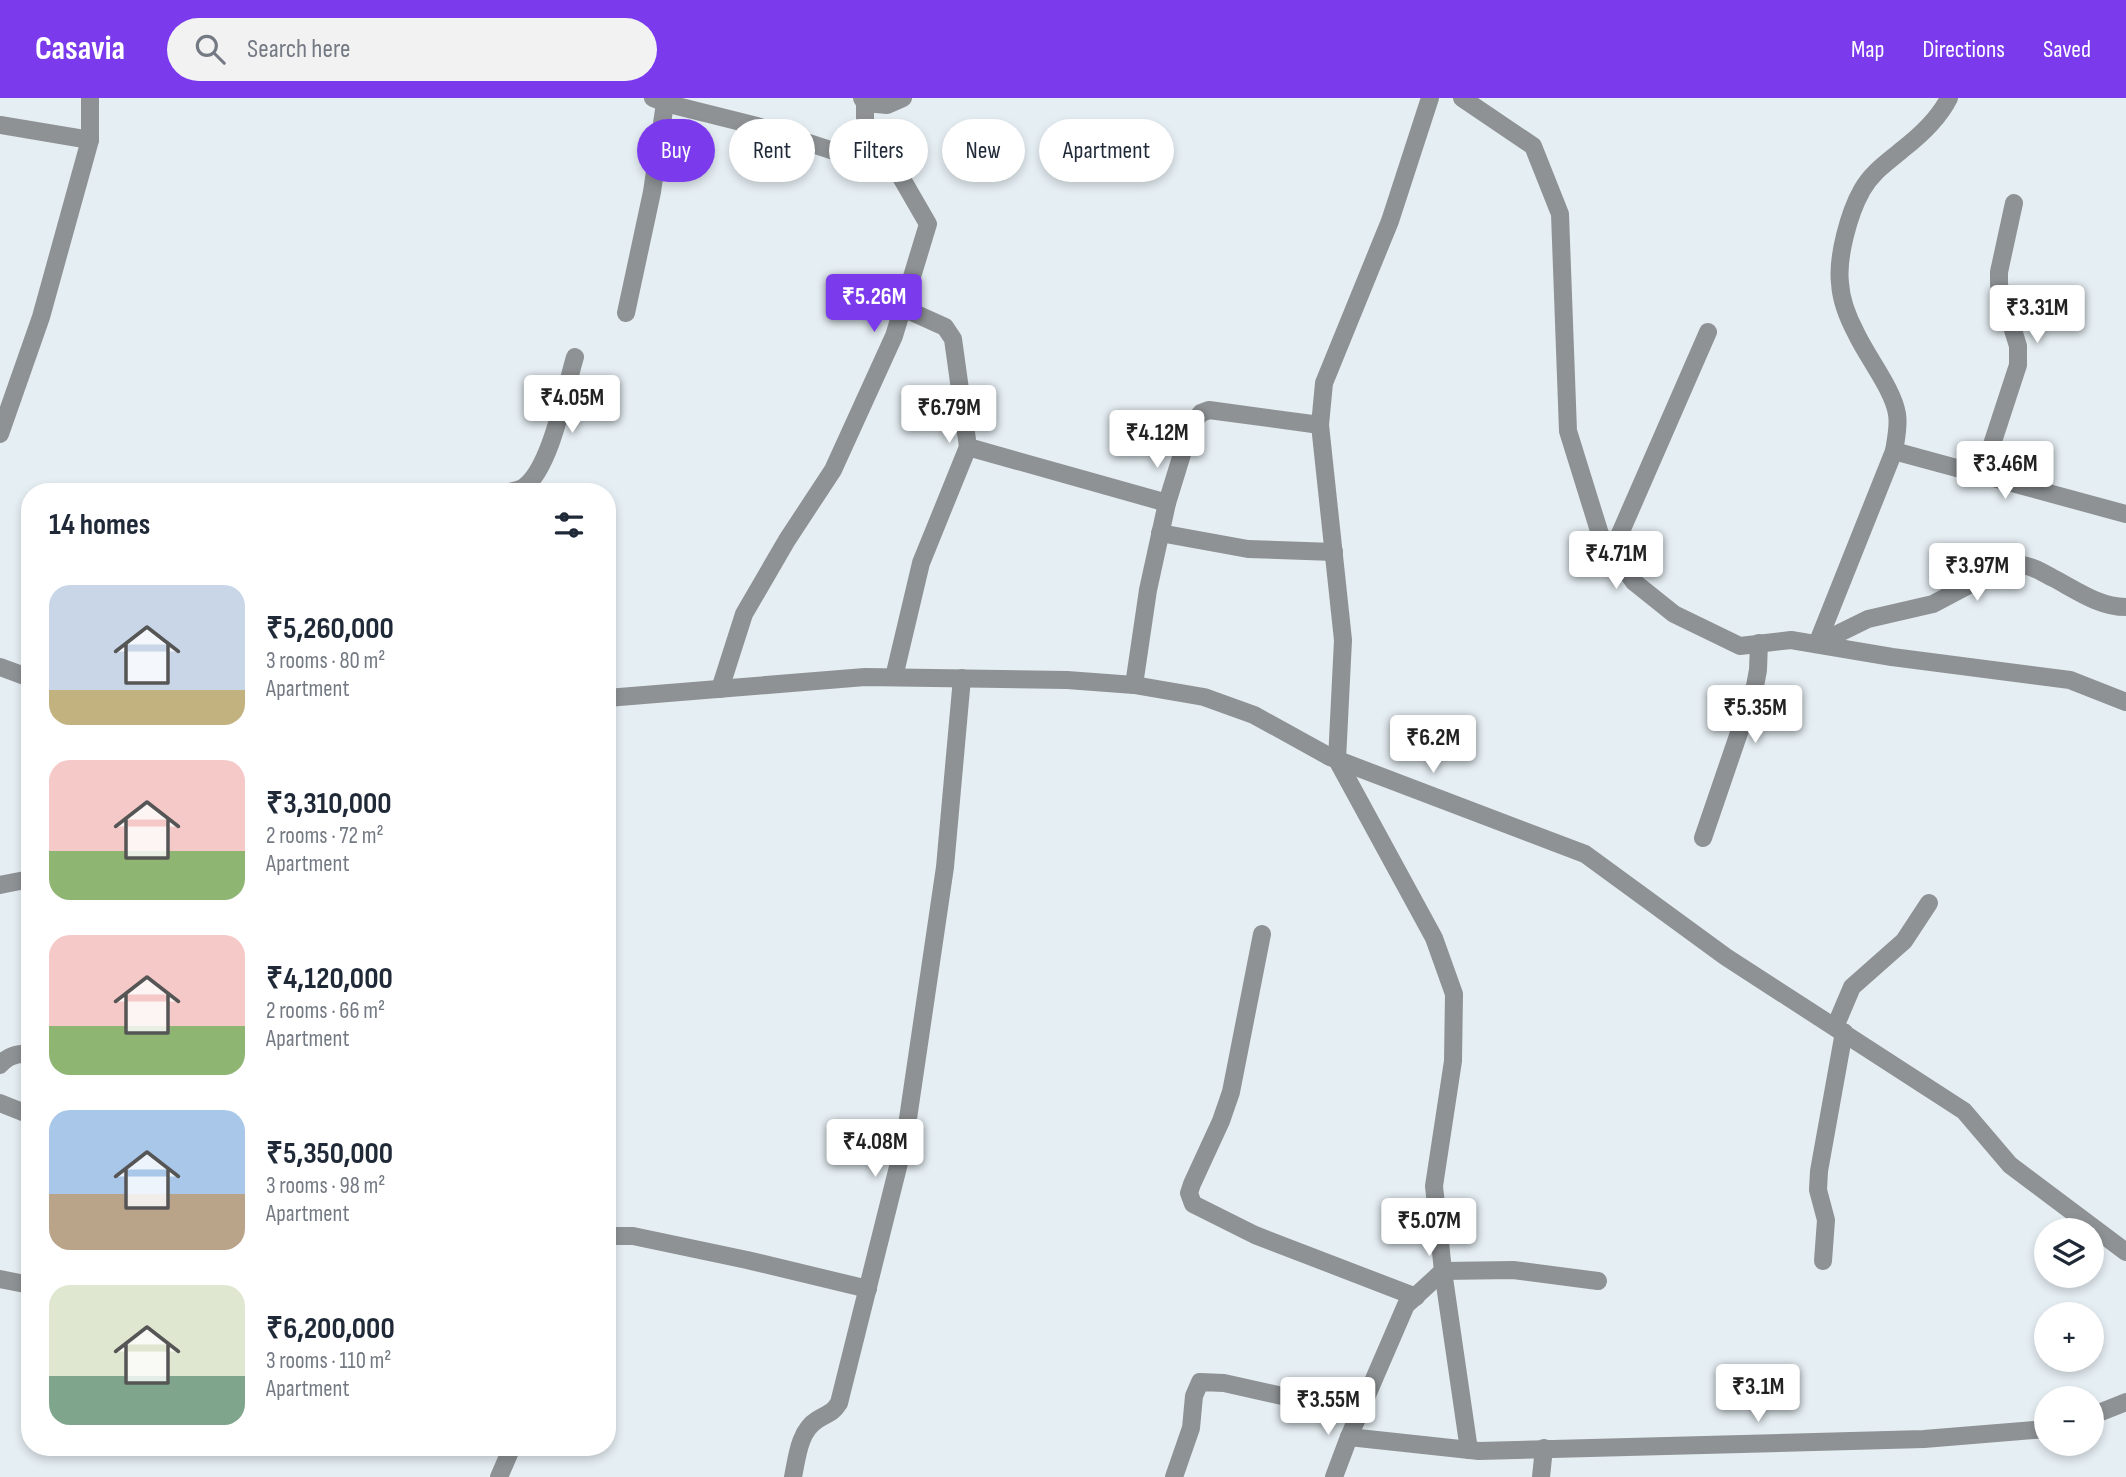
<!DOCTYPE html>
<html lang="en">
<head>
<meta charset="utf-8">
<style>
  :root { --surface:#fff; --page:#f2f2f3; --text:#1f2937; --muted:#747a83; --accent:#7c3aed }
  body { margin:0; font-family:"Sofia Sans Condensed",sans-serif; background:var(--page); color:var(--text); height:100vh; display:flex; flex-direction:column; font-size:26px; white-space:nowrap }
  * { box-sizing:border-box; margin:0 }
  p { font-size:23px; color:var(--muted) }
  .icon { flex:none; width:38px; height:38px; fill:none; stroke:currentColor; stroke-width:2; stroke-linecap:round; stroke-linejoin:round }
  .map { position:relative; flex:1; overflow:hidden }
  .details { position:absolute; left:21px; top:385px; width:595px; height:973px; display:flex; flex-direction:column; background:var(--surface); border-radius:28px; box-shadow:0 4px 10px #0003 }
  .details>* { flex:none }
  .top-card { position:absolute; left:637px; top:21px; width:665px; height:63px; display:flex; gap:14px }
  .controls { position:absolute; left:2034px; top:1120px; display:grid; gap:14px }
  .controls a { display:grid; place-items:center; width:70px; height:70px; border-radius:50%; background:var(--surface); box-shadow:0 4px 10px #0003; font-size:35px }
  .price { position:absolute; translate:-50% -60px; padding:0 16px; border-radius:7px; background:#fff; color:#222; font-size:23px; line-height:46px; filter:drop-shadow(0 2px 4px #0008) }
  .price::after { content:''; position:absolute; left:50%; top:42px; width:21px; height:16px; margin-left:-10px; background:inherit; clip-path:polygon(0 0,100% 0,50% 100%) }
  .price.on { background:var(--accent); color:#fff }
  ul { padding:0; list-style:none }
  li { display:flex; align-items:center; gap:21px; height:175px; padding:0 28px }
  li span { display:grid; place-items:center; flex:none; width:196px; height:140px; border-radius:21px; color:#555 }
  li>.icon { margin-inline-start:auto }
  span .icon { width:84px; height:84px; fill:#fffc; stroke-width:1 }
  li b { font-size:30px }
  h2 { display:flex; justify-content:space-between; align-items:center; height:84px; padding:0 28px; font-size:30px }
  .pill { padding:0 24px; border-radius:32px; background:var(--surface); box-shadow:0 4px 10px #0003; font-size:24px; line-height:63px }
  .pill.on { background:var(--accent); color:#fff }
  header { display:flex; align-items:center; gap:42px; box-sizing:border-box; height:98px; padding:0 35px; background:var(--accent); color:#fff }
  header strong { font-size:33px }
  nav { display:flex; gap:38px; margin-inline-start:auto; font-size:24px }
  .search { width:490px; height:63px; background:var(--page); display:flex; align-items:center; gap:18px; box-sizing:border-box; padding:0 24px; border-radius:38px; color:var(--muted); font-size:26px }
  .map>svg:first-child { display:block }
</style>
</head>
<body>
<header>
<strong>Casavia</strong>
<div class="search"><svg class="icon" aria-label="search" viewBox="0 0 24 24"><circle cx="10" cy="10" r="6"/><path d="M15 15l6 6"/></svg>Search here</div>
<nav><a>Map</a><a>Directions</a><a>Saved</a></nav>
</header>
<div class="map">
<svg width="2126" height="1379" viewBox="0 0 2126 1379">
  <rect width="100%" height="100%" fill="#e5eef3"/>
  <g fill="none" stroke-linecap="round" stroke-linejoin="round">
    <g stroke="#8e9294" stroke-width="18">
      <path d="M 862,0 L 865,5 L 865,63"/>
      <path d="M 1430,0 L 1390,123 L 1324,285 L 1320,327 L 1343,542 L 1337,662 L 1434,840 L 1454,896 L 1453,963 L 1434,1088 L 1443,1173 L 1469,1352"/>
      <path d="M 1462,0 L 1533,48 L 1560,116 L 1568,333 L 1600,436 L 1634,484 L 1674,516 L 1740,548 L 1791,542 L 1892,559 L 2070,582 L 2126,604"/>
      <path d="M 665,5 L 757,28 L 898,74 L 928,126 L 894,238 L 833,372 L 787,442 L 744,516 L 720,591"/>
      <path d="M 865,5 L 887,7 L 903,0"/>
      <path d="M 0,27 L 90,42"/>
      <path d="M 903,210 L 945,229 L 953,241 L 968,349"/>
      <path d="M 626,215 L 652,94 L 665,5 L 653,0"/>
      <path d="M 0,336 L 41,219 L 90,42 L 90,0"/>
      <path d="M 1894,353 L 2126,416"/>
      <path d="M 1982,377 L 2018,267 L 2018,248 L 1999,187 L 1999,174 L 2014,105"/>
      <path d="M 509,394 C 514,393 520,392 524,389 C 551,370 565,292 575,259"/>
      <path d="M 1160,435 L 1248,451 L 1334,454"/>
      <path d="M 1612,454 L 1708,234"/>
      <path d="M 1817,546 L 1894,353 C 1896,341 1899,328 1897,316 C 1893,291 1867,259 1856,235 C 1848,220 1841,202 1840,185 C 1837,159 1849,115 1862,92 C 1872,74 1888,64 1903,51 C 1921,37 1939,20 1949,0"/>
      <path d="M 1817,546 L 1868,521 L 1933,506 L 1999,471 C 2007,469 2014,467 2022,467 C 2033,468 2043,475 2053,480 C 2076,492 2099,509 2126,509"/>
      <path d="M 0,569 L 30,580"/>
      <path d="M 894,579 L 921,465 L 968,349 L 1167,405"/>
      <path d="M 1134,587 L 1148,492 L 1167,405 L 1191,327 L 1201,315 L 1209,312 L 1320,327"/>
      <path d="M 607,600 L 865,579 L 1067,582 L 1134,587 L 1204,599 L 1254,617 L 1330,659 L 1585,756 L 1726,859 L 1964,1013 L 2010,1067 L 2126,1154"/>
      <path d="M 1703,740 L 1755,588 L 1758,572 L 1759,545"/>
      <path d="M 0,787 L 30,781"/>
      <path d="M 1262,836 L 1231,994 L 1221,1023 L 1192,1086 L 1189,1095 L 1193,1106 L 1255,1137 L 1416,1199"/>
      <path d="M 1835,929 L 1852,889 L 1904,843 L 1929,805"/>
      <path d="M 0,967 C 8,957 18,956 30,955"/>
      <path d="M 0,1005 L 30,1017"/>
      <path d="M 607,1138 L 633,1138 L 747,1162 L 868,1191"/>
      <path d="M 1823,1163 L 1826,1122 L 1818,1092 L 1819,1073 L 1844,934"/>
      <path d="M 0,1181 L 30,1187"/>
      <path d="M 2091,1318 L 2126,1304"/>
      <path d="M 1349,1339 L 1479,1353 L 1924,1341 L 2046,1331"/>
      <path d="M 499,1379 L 512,1349"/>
      <path d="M 793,1379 C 797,1360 799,1333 817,1322 C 829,1314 831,1317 839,1305 L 905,1041 L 945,769 L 962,580"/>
      <path d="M 1174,1379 L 1191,1330 L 1194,1298 L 1200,1284 L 1224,1285 L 1359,1315"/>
      <path d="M 1334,1379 L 1349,1339 L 1406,1207 L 1443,1173 L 1513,1172 L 1598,1183"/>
      <path d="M 1541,1379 L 1544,1350"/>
    </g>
  </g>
</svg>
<div class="controls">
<a><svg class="icon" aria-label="layers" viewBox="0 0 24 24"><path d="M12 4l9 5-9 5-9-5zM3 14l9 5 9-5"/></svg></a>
<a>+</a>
<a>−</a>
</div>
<b class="price on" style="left:874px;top:236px">₹5.26M</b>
<b class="price" style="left:2037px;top:247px">₹3.31M</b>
<b class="price" style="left:572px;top:337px">₹4.05M</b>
<b class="price" style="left:949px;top:347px">₹6.79M</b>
<b class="price" style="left:1157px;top:372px">₹4.12M</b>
<b class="price" style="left:2005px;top:403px">₹3.46M</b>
<b class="price" style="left:1616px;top:493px">₹4.71M</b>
<b class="price" style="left:1977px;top:505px">₹3.97M</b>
<b class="price" style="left:1755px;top:647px">₹5.35M</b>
<b class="price" style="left:1433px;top:677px">₹6.2M</b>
<b class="price" style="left:875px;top:1081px">₹4.08M</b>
<b class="price" style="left:1429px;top:1160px">₹5.07M</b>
<b class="price" style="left:1758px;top:1326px">₹3.1M</b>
<b class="price" style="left:1328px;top:1339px">₹3.55M</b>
<div class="top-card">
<a class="pill on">Buy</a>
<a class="pill">Rent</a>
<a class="pill">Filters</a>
<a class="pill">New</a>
<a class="pill">Apartment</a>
</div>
<section class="details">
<h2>14 homes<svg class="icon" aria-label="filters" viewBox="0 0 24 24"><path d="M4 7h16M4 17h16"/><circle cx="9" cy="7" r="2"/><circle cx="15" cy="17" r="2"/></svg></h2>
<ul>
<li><span style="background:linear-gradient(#c9d6e8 75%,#c2b280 0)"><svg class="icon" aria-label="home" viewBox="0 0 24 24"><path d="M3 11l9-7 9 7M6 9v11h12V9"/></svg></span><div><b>₹5,260,000</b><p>3 rooms · 80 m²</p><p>Apartment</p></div></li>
<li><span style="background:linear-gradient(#f6c9c9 65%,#8fb573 0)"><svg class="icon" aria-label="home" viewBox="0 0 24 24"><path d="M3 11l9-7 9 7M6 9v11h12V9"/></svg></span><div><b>₹3,310,000</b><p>2 rooms · 72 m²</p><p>Apartment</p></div></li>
<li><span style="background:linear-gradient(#f6c9c9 65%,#8fb573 0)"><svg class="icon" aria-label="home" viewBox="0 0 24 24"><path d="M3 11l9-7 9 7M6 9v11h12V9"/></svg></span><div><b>₹4,120,000</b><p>2 rooms · 66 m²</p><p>Apartment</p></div></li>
<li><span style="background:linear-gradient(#a9c7e8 60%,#b9a48a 0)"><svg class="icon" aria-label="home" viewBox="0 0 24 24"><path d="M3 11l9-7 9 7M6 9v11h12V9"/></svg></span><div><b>₹5,350,000</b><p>3 rooms · 98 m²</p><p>Apartment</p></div></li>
<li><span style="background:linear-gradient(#dfe7d0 65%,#7fa58c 0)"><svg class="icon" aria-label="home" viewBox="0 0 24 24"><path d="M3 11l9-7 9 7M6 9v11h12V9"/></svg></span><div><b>₹6,200,000</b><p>3 rooms · 110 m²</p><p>Apartment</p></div></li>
</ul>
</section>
</div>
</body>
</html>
